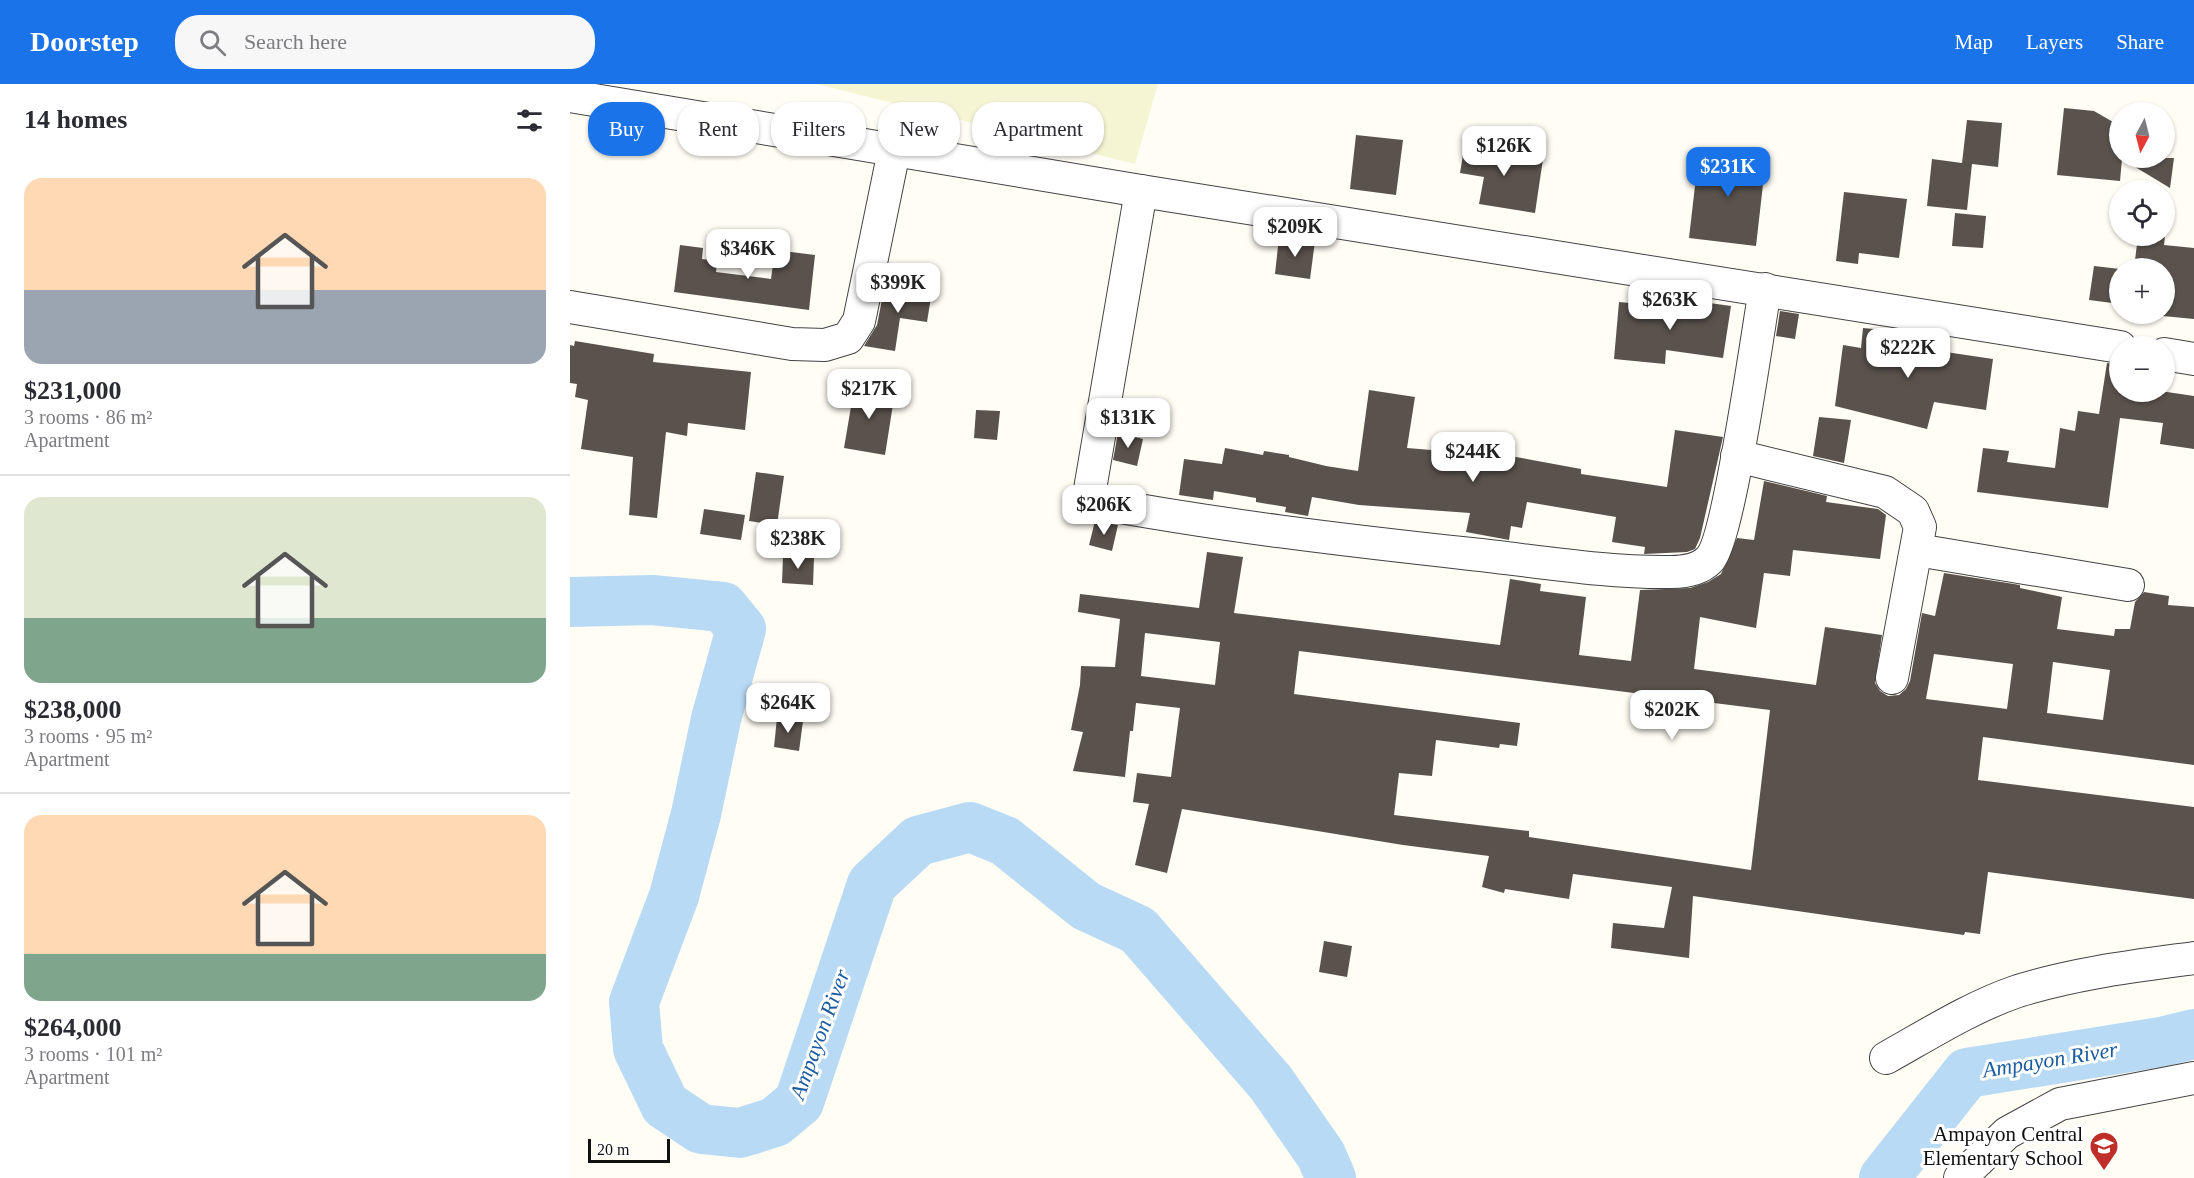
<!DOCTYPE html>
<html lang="en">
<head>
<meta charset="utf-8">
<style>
  :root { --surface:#fff; --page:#f7f7f7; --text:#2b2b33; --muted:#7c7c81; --line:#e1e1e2; --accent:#1a73e8 }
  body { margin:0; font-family:Georgia,serif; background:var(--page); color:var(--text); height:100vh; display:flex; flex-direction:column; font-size:22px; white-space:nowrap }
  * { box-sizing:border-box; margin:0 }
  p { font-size:20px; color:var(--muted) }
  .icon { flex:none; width:33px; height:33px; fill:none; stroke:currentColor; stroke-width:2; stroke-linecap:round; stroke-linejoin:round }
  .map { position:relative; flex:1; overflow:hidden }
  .details { display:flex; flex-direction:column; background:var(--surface); width:570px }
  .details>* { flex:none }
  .banner { position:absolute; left:18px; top:18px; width:570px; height:54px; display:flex; gap:12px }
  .needle { width:39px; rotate:187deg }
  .buttons { position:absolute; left:1539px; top:18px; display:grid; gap:12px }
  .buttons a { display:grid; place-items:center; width:66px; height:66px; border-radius:50%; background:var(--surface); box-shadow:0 2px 4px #0004; font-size:30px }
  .scale { position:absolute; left:18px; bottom:15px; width:82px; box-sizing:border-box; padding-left:6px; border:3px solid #101010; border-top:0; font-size:16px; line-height:21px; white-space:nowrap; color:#101010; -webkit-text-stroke:4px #fff; paint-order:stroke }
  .price { position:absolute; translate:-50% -51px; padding:0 14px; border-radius:12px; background:#fff; color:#222; font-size:20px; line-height:39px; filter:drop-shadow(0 2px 3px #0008) }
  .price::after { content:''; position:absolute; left:50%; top:36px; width:18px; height:14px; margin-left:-9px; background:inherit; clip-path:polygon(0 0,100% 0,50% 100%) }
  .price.selected { background:var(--accent); color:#fff }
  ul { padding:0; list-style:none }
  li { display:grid; align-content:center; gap:12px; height:318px; padding:0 24px }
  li+li { border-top:2px solid var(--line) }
  li span { display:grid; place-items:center; height:186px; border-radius:18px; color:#555 }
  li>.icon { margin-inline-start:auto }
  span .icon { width:108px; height:108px; fill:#fffc; stroke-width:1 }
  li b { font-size:26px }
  h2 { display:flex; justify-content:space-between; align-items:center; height:72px; padding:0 24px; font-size:26px }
  .pill { padding:0 21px; border-radius:24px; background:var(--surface); box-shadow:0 2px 4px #0004; font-size:21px; line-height:54px }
  .pill.selected { background:var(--accent); color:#fff }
  header { display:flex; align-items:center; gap:36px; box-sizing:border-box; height:84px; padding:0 30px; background:var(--accent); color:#fff }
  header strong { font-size:28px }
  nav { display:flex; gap:33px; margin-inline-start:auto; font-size:21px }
  .search { width:420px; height:54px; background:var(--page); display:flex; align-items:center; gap:15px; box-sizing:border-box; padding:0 21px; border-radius:24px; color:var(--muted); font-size:22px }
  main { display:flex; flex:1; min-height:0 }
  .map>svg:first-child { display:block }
</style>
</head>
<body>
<header>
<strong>Doorstep</strong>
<div class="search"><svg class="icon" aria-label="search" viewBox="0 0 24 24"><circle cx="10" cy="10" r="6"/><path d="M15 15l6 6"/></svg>Search here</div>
<nav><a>Map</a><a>Layers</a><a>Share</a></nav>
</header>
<main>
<section class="details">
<h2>14 homes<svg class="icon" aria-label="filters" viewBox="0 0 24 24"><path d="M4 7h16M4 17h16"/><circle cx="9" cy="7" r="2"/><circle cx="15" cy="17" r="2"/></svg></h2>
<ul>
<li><span style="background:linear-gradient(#ffd9b3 60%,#9aa5b1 0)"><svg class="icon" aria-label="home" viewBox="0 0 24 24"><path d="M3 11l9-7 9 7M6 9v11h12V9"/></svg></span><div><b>$231,000</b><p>3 rooms · 86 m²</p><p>Apartment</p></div></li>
<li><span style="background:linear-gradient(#dfe7d0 65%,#7fa58c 0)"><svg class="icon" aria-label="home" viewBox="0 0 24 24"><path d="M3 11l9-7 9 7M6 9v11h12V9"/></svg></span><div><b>$238,000</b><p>3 rooms · 95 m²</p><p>Apartment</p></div></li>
<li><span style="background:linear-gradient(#ffd9b3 75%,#7fa58c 0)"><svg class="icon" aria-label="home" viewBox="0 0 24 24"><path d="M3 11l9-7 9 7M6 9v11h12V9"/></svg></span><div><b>$264,000</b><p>3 rooms · 101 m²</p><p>Apartment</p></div></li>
</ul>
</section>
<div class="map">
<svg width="1624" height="1094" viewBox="0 0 1624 1094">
  <rect width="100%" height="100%" fill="#fffdf4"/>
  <path fill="#f5f5d4" d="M 247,0 L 588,0 L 565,80 Z"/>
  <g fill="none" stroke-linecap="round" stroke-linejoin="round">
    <g stroke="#b9daf5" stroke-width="50">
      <path d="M 0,518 L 82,516 L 153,523 L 171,545 L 146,635 L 126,730 L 104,812 L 64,918 L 68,965 L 95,1021 L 131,1045 L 170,1049 L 205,1038 L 229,1018 L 302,800 L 348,757 L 400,743 L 435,757 L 516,822 L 568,846 L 701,999 L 751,1071 L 761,1094"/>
      <path d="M 1314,1094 L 1397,989 L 1591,958 L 1624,950"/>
    </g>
  </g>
  <g fill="#59524d" fill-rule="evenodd">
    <path d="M 1494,24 L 1524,27 L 1550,42 L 1550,74 L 1604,74 L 1600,104 L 1552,75 L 1550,97 L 1487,91 Z"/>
    <path d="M 1397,36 L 1432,39 L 1428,83 L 1402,80 L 1397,126 L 1357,122 L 1362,75 L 1392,79 Z"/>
    <path d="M 786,51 L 833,56 L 826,111 L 780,105 Z"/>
    <path d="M 895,59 L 926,64 L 925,68 L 973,75 L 965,129 L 909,120 L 914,93 L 890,89 Z"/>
    <path d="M 1129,67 L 1196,74 L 1186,162 L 1119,154 Z"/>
    <path d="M 1274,108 L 1337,115 L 1329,174 L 1289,169 L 1288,180 L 1266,177 Z"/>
    <path d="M 1385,129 L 1416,132 L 1413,164 L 1382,162 Z"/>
    <path d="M 1568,152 L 1595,152 L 1594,161 L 1624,164 L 1624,235 L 1593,232 L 1594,184 L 1564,184 Z"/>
    <path d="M 709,153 L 745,157 L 740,195 L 705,190 Z"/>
    <path d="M 110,161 L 133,164 L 132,175 L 147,177 L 146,188 L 201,195 L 205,166 L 245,171 L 239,226 L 104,208 Z"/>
    <path d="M 1524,182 L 1550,185 L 1550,220 L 1519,216 Z"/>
    <path d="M 315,200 L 362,207 L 357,238 L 330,234 L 325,267 L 294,262 L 307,241 Z"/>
    <path d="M 1125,217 L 1161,222 L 1153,274 L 1096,266 L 1095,280 L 1044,275 L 1049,218 L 1124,225 Z"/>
    <path d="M 1210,227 L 1229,230 L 1225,255 L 1206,252 Z"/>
    <path d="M 1293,244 L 1325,247 L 1335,262 L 1423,275 L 1416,326 L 1364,318 L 1357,345 L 1265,322 L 1273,261 L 1291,264 Z"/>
    <path d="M 5,257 L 84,270 L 83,278 L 181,288 L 175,346 L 118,339 L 117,352 L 96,348 L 87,434 L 59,431 L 63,373 L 11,365 L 18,316 L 5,313 L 7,300 L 0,299 L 0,261 L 4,262 Z"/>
    <path d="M 1537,279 L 1550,281 L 1550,308 L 1597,308 L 1624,312 L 1624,365 L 1590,360 L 1593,339 L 1550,334 L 1538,424 L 1407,408 L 1413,364 L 1439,367 L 1437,378 L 1485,384 L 1490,344 L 1505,347 L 1508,327 L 1529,330 Z"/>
    <path d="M 285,299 L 309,303 L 308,311 L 324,314 L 315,371 L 274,364 Z"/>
    <path d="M 799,306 L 845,313 L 837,364 L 946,373 L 1011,385 L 1011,390 L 1097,403 L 1105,346 L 1153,353 L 1130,454 L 1125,465 L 1117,468 L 1074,470 L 1075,463 L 1042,458 L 1046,433 L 957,418 L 952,444 L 941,442 L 939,456 L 896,448 L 900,429 L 789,421 L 742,413 L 738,432 L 715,428 L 716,423 L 686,418 L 686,414 L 644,407 L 643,416 L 609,411 L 614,375 L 652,380 L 655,364 L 693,371 L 694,367 L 719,371 L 719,373 L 756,382 L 788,387 Z"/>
    <path d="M 406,326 L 430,327 L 427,356 L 404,354 Z"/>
    <path d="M 1249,333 L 1281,336 L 1274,379 L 1243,372 Z"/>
    <path d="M 548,349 L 573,355 L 567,382 L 543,376 Z"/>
    <path d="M 186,388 L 214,392 L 207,441 L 179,437 Z"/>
    <path d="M 1194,397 L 1257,412 L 1256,418 L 1308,425 L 1316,431 L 1310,475 L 1223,466 L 1220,492 L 1194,489 L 1186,544 L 1130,533 L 1124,585 L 1246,601 L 1255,543 L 1312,551 L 1305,599 L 1310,607 L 1318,612 L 1329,611 L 1336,605 L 1340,597 L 1352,529 L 1365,532 L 1374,489 L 1450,501 L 1450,504 L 1492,513 L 1487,545 L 1544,552 L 1545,545 L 1560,545 L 1565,518 L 1574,508 L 1599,512 L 1598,521 L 1624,523 L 1624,681 L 1413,653 L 1408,696 L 1624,723 L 1624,815 L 1418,788 L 1410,850 L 1395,848 L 1394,851 L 1123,812 L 1119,874 L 1041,864 L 1043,839 L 1094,844 L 1102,803 L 1003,790 L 999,815 L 935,805 L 934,809 L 912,803 L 919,772 L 833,761 L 612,725 L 597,789 L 565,781 L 579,720 L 563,718 L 567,689 L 601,693 L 610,624 L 566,619 L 563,647 L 560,647 L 555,693 L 503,687 L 513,648 L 501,646 L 510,601 L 511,582 L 545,583 L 550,535 L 508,528 L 510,510 L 629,524 L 637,468 L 673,473 L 664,529 L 930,561 L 940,495 L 971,500 L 970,507 L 1016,513 L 1009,571 L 1061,577 L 1070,506 L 1120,504 L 1138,498 L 1151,490 L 1167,454 L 1184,456 ZM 575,549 L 650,558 L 645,601 L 571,592 ZM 729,567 L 1200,626 L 1181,786 L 959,753 L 959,747 L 824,731 L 829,689 L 862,692 L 866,656 L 929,664 L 930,660 L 947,662 L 950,639 L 724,610 ZM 1364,570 L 1443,580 L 1437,625 L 1356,615 ZM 1483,578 L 1540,586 L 1533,636 L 1477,629 Z"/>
    <path d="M 134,425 L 175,431 L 171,456 L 130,450 Z"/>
    <path d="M 525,437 L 548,441 L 542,467 L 519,461 Z"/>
    <path d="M 213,472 L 244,473 L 243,501 L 212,499 Z"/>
    <path d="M 207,634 L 233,637 L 229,667 L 204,663 Z"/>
    <path d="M 754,857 L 782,862 L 777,893 L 749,888 Z"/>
  </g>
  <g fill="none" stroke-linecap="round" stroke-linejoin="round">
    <g stroke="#434343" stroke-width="34">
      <g id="minor">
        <path d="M 0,12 L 571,107 L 1550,263"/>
        <path d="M 571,107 L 518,417 C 645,441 773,456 901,470 C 967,477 1035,489 1101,488 C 1115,488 1129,486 1139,476 C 1159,456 1188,246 1195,205"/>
        <path d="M 0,223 L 222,260 L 255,261 L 278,254 L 289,237 L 324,67"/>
        <path d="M 1594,270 L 1624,275"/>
        <path d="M 1167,372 L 1315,408 L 1343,427 L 1350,443 L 1322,594"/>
        <path d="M 1347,466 L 1558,501"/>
        <path d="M 1316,974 C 1359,950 1401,923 1448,907 C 1505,889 1565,882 1624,874"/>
        <path d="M 1390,1094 L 1437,1049 L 1490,1020 L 1624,994"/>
      </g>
    </g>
    <use href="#minor" stroke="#fff" stroke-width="32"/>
  </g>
  <defs>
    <g id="school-pin" transform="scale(1.5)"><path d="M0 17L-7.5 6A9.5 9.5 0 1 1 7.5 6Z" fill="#bf2f2a" stroke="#fff"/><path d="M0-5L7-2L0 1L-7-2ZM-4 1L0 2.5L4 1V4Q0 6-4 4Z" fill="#fff"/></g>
  </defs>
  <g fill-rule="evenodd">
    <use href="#school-pin" x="1534" y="1062"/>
  </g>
  <g text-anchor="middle" stroke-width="6" stroke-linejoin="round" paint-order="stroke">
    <g font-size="21" fill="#101010" stroke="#fff" text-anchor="end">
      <text x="1513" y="1057">Ampayon Central<tspan x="1513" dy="24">Elementary School</tspan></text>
    </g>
    <g font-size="22" font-style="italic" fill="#1b5ca1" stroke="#fff">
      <text transform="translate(249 950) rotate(-70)" y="8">Ampayon River</text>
      <text transform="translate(1480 975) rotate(-9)" y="8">Ampayon River</text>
    </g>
  </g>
</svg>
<div class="buttons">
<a><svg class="needle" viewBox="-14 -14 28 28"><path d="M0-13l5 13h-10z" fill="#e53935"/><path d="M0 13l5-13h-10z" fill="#7c7c81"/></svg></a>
<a><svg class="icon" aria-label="locate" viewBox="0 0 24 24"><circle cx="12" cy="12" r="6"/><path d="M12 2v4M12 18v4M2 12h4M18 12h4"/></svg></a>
<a>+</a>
<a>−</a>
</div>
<div class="scale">20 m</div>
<b class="price" style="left:934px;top:93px">$126K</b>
<b class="price selected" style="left:1158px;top:114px">$231K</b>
<b class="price" style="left:725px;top:174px">$209K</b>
<b class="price" style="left:178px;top:196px">$346K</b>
<b class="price" style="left:328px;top:230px">$399K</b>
<b class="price" style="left:1100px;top:247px">$263K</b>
<b class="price" style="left:1338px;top:295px">$222K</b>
<b class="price" style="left:299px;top:336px">$217K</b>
<b class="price" style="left:558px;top:365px">$131K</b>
<b class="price" style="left:903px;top:399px">$244K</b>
<b class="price" style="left:534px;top:452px">$206K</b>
<b class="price" style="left:228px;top:486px">$238K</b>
<b class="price" style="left:218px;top:650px">$264K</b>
<b class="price" style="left:1102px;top:657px">$202K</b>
<div class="banner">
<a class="pill selected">Buy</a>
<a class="pill">Rent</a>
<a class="pill">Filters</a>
<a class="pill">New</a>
<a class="pill">Apartment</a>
</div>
</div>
</main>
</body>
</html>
